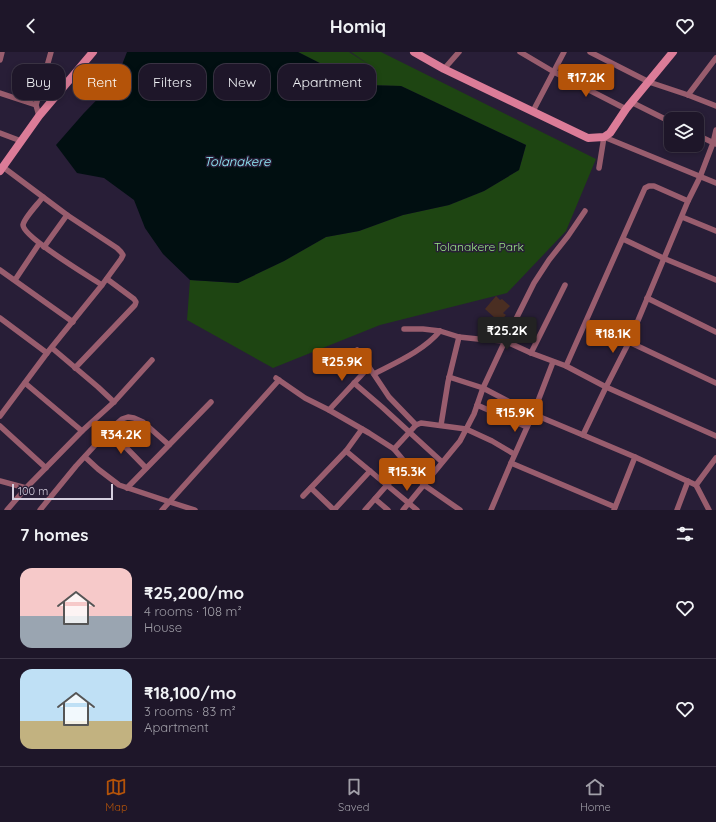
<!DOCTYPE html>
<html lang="en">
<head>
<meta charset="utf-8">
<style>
  :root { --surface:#1e1629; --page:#261f31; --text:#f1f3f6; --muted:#a19fa8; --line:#3c3546; --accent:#b45309 }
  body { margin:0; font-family:Quicksand,sans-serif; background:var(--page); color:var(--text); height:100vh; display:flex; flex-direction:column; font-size:15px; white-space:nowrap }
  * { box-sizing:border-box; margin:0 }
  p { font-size:13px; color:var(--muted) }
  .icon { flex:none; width:22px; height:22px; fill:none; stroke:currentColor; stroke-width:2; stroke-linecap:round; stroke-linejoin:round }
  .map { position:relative; height:458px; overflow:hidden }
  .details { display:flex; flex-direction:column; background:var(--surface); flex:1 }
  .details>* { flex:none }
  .banner { position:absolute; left:12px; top:12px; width:400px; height:36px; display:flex; gap:8px }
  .fabs { position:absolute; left:664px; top:60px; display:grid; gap:8px }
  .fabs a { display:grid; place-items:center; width:40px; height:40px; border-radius:8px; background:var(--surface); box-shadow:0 2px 6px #0003,0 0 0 1px var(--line); font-size:20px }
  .scale { position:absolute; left:12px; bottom:10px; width:101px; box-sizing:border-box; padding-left:4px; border:2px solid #d5cfdf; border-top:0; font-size:11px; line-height:14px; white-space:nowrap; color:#d5cfdf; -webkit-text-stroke:3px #281e37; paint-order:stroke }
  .price { position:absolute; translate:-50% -34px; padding:0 9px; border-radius:4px; background:var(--accent); color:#fff; font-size:13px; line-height:26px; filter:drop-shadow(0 1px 2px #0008) }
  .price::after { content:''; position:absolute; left:50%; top:24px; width:12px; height:9px; margin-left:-6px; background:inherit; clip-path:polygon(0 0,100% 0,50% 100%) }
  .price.on { background:#222; color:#fff }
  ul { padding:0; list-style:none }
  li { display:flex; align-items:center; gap:12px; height:100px; padding:0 20px }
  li+li { border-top:1px solid var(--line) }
  li span { display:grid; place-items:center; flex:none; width:112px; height:80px; border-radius:12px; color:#555 }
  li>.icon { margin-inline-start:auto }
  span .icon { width:48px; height:48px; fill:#fffc; stroke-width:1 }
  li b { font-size:17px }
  h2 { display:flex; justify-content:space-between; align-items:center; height:48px; padding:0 20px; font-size:17px }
  .pill { padding:0 14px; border-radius:12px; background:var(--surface); box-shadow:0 2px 6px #0003,0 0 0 1px var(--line); font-size:14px; line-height:36px }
  .pill.on { background:var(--accent); color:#fff }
  header { display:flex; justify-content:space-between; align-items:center; height:52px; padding:0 20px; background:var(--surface); font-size:18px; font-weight:700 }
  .tabs { display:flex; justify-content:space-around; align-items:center; height:56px; border-top:1px solid var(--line); background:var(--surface); font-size:11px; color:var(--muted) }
  .tabs a { display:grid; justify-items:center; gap:2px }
  .tabs .on { color:var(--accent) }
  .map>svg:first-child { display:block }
</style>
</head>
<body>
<header><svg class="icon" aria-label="back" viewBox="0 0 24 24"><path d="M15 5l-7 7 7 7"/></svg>Homiq<svg class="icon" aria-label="heart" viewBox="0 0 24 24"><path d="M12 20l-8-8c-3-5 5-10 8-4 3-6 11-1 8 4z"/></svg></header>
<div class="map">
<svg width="716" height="458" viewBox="0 0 716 458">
  <rect width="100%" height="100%" fill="#281e37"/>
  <path fill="#1e4512" d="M 298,0 L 349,0 L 371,14 L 351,0 L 381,0 L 596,107 L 566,179 L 507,241 L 380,273 L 273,316 L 187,268 L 190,228 L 238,231 L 284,209 L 326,185 L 359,179 L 403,163 L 449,153 L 484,139 L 519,118 L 526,93 L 401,34 L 363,33 Z"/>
  <path fill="#010f11" d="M 127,0 L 298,0 L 363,33 L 401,34 L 526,93 L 519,118 L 484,139 L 449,153 L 403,163 L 359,179 L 326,185 L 284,209 L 238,231 L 190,228 L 163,202 L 145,176 L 134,148 L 104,126 L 77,121 L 56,93 L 84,61 L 116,28 Z"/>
  <path fill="#4a2e22" d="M 496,244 L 500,248 L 502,247 L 510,254 L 503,261 L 506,263 L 497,273 L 492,269 L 495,266 L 485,257 Z"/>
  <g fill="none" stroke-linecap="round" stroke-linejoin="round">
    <g stroke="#995d6e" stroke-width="5.5">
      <path d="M 520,0 L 554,20 L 626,57"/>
      <path d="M 590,0 L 649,30 L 688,43 L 716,54"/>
      <path d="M 0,8 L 2,0"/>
      <path d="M 444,17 L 459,0"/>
      <path d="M 0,41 L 36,53"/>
      <path d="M 688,43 L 716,6"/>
      <path d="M 631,50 L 671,70"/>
      <path d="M 533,59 L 564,0"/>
      <path d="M 39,64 L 36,53 L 51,0"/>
      <path d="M 0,81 L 21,89"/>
      <path d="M 697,83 L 716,92"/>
      <path d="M 599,116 L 604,85 L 716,131"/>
      <path d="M 43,145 C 38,152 24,166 23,173 C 23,185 90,225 102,233"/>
      <path d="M 682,165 L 716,179"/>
      <path d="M 623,187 L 663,206 L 716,228"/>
      <path d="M 44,195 L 67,163"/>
      <path d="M 0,218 L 73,270"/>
      <path d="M 15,228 L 39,192"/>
      <path d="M 647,246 L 716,280"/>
      <path d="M 0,266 L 47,301"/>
      <path d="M 404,277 L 423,277 L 440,279 L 459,285 L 478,287 L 505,289 L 531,301 L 566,314 L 606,335 L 716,384"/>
      <path d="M 629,290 L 716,331"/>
      <path d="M 52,296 L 98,335 L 114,350"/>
      <path d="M 357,298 L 369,315 L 389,345 L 416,373"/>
      <path d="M 531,301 L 565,233"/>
      <path d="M 566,314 L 645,136 L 649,134 L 654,134 L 688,149"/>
      <path d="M 75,316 L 135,253 L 136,250 L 134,247 L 107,227"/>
      <path d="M 374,322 C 397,310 423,299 440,279"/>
      <path d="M 449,325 L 483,336 L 533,362 L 583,383"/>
      <path d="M 276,326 L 305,346 L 329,358 L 369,381 L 394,397 L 424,433 L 460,458"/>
      <path d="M 25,331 L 82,379"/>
      <path d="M 354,331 L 382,355 L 442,410"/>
      <path d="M 477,353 L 527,375"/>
      <path d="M 329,358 L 369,315"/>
      <path d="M 0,364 L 47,301 L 102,233 L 121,207 L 123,203 L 121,200 L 117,196 L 67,163 L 3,115"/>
      <path d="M 441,373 L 448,330 L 459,285"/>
      <path d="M 0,374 L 46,416"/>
      <path d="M 109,378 L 146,416"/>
      <path d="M 394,397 L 416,373 L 421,371 L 466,377 L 492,389 L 514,402"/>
      <path d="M 346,399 L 417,458"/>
      <path d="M 85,405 L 98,417 L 119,433 L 170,450 L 195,458"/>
      <path d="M 511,411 L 615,455"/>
      <path d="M 0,429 L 26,436"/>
      <path d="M 696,433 L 716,406"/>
      <path d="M 127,436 L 211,350"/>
      <path d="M 311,436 L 334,458"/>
      <path d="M 303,444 L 346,399 L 362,377"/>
      <path d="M 375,447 L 388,458"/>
      <path d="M 7,458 L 26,436 L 82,379 L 114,350 L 152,308"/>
      <path d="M 40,458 L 76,414 L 109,378 L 122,367 L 128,365 L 134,366 L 143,370 L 169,393"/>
      <path d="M 162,458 L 279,328"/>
      <path d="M 334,458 L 370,419"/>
      <path d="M 365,458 L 387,433 L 407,412"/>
      <path d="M 403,458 L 460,389 L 474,362 L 483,336 L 505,289 L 534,231 L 549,208 L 568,184 L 585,159"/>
      <path d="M 491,458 L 511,411 L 533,362 L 553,310"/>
      <path d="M 614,458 L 635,405"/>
      <path d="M 677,458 L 688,429"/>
      <path d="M 709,458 L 696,433 L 635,405 L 583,383 L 606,335 L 629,290 L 688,149 L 700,125 L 713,91 L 716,78"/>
    </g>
    <g stroke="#dc7c98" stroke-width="8">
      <path d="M 414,0 L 444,17 L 588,86 L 604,85 L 610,81 L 626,57 L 673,0"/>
      <path d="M 0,119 L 39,64 L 93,0"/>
    </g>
  </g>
  <g text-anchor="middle" stroke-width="3" stroke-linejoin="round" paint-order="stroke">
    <g font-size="12" fill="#98e483" stroke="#281e37">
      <text x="479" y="199">Tolanakere Park</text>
    </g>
    <g font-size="13" font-style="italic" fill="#93f0fc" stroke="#281e37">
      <text x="237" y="114">Tolanakere</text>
    </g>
  </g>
</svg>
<div class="fabs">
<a><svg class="icon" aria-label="layers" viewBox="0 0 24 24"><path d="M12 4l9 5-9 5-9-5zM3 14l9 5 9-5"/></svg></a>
</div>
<div class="scale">100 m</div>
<b class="price" style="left:586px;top:46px">₹17.2K</b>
<b class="price on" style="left:507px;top:299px">₹25.2K</b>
<b class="price" style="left:613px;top:302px">₹18.1K</b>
<b class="price" style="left:342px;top:330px">₹25.9K</b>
<b class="price" style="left:515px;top:381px">₹15.9K</b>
<b class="price" style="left:121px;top:403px">₹34.2K</b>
<b class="price" style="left:407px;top:440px">₹15.3K</b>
<div class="banner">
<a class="pill">Buy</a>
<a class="pill on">Rent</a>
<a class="pill">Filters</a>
<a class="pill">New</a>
<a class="pill">Apartment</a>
</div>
</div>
<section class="details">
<h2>7 homes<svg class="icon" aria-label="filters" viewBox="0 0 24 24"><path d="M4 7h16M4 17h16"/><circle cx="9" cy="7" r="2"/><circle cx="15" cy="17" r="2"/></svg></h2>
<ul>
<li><span style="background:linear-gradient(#f6c9c9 60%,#9aa5b1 0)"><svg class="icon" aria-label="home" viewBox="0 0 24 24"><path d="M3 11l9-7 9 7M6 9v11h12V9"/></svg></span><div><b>₹25,200/mo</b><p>4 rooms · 108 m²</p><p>House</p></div><svg class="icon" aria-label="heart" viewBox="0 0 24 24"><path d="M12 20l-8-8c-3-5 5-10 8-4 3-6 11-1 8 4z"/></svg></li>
<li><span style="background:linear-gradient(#bfe0f5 65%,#c2b280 0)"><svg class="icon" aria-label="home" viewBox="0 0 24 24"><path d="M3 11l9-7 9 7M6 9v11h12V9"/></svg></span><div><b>₹18,100/mo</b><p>3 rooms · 83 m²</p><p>Apartment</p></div><svg class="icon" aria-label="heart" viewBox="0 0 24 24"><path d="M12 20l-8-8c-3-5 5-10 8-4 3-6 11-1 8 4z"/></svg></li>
</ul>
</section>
<nav class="tabs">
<a class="on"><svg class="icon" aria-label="map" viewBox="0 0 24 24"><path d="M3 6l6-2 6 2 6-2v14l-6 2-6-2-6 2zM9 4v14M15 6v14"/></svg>Map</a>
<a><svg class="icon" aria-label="saved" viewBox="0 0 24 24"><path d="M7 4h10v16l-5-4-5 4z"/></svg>Saved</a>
<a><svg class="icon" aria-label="home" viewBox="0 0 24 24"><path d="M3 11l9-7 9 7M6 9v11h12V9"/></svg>Home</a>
</nav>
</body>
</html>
